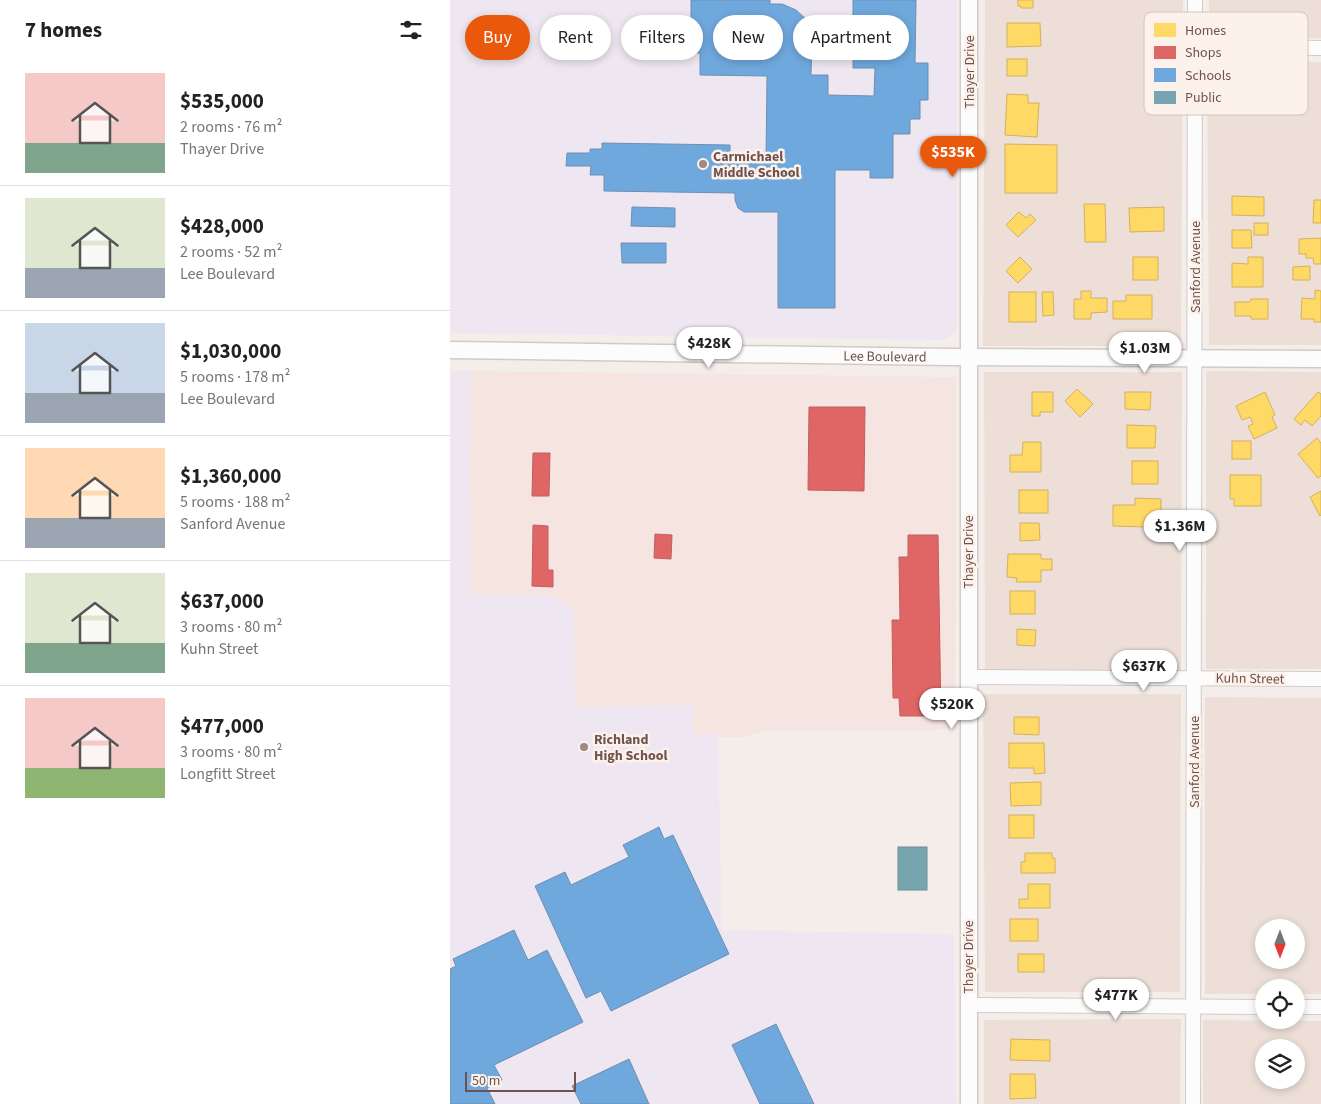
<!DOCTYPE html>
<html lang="en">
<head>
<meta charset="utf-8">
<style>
  :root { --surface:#fff; --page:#f6f6f6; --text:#222; --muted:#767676; --line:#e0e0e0; --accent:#ea580c }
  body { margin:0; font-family:"Source Sans 3",sans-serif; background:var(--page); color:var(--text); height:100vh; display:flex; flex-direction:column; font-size:19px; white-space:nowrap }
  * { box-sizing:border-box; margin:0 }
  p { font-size:16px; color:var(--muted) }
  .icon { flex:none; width:28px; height:28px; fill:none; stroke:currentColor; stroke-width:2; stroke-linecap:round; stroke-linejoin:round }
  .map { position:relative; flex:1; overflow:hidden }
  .drawer { display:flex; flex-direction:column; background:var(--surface); width:450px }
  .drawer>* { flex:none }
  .top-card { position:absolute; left:15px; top:15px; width:475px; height:45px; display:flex; gap:10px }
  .needle { width:32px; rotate:180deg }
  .controls { position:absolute; left:805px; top:919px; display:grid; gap:10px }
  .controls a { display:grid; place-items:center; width:50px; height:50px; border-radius:50%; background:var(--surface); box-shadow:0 2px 8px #0003; font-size:25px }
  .scale { position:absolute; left:15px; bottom:12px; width:111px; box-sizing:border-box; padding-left:5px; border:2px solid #6f524d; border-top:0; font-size:14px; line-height:18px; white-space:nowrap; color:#6f524d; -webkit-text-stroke:4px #fdf2eb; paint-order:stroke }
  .price { position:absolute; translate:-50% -42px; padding:0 11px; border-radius:18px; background:#fff; color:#222; font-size:16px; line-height:32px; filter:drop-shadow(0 1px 2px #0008) }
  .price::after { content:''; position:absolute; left:50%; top:30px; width:15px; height:11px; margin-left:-8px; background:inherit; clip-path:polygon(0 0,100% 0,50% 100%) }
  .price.current { background:var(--accent); color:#fff }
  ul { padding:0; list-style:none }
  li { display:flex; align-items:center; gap:15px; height:125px; padding:0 25px }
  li+li { border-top:1px solid var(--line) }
  li span { display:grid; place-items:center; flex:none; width:140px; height:100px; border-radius:0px; color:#555 }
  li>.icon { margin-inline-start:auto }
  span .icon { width:60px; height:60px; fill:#fffc; stroke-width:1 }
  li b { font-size:21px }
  h2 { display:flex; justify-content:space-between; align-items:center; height:60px; padding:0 25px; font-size:21px }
  .chip { padding:0 18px; border-radius:22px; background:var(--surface); box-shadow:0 2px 8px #0003; font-size:18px; line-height:45px }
  .chip.current { background:var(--accent); color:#fff }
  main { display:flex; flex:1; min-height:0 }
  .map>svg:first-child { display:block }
</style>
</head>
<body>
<main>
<section class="drawer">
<h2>7 homes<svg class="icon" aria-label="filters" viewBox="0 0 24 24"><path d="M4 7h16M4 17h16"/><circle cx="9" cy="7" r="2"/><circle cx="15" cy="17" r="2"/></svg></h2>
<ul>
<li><span style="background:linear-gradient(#f6c9c9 70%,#7fa58c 0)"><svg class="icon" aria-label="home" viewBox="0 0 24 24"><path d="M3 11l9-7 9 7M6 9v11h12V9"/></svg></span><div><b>$535,000</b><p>2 rooms · 76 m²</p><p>Thayer Drive</p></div></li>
<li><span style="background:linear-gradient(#dfe7d0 70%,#9aa5b1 0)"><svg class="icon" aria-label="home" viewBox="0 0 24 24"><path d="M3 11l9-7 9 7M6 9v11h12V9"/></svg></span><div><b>$428,000</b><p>2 rooms · 52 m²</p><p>Lee Boulevard</p></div></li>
<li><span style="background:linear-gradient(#c9d6e8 70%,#9aa5b1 0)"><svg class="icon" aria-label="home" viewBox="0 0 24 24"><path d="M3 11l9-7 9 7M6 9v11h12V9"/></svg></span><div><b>$1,030,000</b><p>5 rooms · 178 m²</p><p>Lee Boulevard</p></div></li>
<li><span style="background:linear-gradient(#ffd9b3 70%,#9aa5b1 0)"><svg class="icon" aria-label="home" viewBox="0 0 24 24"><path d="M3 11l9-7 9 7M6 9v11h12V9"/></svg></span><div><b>$1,360,000</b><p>5 rooms · 188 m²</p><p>Sanford Avenue</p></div></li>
<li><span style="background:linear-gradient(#dfe7d0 70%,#7fa58c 0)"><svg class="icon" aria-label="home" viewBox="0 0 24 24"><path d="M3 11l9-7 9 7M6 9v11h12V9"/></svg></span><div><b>$637,000</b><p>3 rooms · 80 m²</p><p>Kuhn Street</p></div></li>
<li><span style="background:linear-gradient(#f6c9c9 70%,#8fb573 0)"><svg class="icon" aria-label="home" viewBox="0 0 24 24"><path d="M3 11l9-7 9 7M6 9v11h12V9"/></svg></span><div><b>$477,000</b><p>3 rooms · 80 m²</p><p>Longfitt Street</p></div></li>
</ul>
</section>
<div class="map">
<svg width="871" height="1104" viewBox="0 0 871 1104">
  <rect width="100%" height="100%" fill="#f4eeea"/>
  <g fill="#eddfd8" fill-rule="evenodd">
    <path d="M 535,0 L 733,0 L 731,346 L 533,346 Z"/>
    <path d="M 759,0 L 871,0 L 871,38 L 759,37 Z"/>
    <path d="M 757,61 L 871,62 L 871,345 L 759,345 Z"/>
    <path d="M 756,371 L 871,372 L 871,669 L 756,669 Z"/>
    <path d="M 534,372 L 732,372 L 731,670 L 535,670 Z"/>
    <path d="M 533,694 L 731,694 L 730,992 L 535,992 Z"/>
    <path d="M 755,697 L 871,698 L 871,994 L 846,994 L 846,988 L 814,988 L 814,994 L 755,994 ZM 814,928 L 846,928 L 846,960 L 814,960 Z"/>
    <path d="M 731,1019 L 730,1104 L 534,1104 L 534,1020 Z"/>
    <path d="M 753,1020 L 871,1021 L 871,1104 L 753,1104 ZM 814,1048 L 846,1048 L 846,1080 L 814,1080 Z"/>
  </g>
  <path fill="#f6e4e1" d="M 21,371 L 506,377 L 505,727 L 489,730 L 317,730 L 294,737 L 268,737 L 267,734 L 243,734 L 243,705 L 125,707 L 124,611 L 101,595 L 21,595 L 20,459 Z"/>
  <g fill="#eee7f1">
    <path d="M 0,0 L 507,0 L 507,328 L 502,336 L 493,340 L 0,333 Z"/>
    <path d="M 0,371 L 21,371 L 20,459 L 21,595 L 101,595 L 124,611 L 125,707 L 243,705 L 243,734 L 268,734 L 272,930 L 504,934 L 506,1104 L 0,1104 Z"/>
  </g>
  <g fill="#ffd966" stroke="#d4b05e">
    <path d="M 568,0 L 583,0 L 583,8 L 571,8 L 571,6 L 568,6 Z"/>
    <path d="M 557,23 L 590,23 L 591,46 L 557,47 Z"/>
    <rect x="557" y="59" width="20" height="17"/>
    <path d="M 557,94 L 578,95 L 578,103 L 589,103 L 587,137 L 555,135 Z"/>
    <path d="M 555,144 L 607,145 L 607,193 L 555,193 Z"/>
    <path d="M 782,196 L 814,197 L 814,216 L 782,215 Z"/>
    <path d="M 864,200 L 871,200 L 871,223 L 863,223 Z"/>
    <path d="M 634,204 L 655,204 L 656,242 L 635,242 Z"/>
    <path d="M 714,207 L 714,231 L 680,232 L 679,208 Z"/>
    <path d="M 569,212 L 576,218 L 580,214 L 586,220 L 568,237 L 556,225 Z"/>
    <rect x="804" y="223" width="14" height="12"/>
    <path d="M 782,230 L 801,230 L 802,248 L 782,248 Z"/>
    <path d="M 871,238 L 871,264 L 864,264 L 863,258 L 856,258 L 856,254 L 849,254 L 849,239 Z"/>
    <path d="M 570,257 L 582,269 L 568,283 L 556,271 Z"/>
    <rect x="683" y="257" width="25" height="23"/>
    <path d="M 798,257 L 813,257 L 813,287 L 782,287 L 782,263 L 798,264 Z"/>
    <path d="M 860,266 L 860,280 L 843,280 L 843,267 Z"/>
    <path d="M 865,290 L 871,291 L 871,322 L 864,322 L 864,319 L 851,319 L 852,298 L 865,299 Z"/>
    <path d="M 631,291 L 641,291 L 641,298 L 657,298 L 657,312 L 641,313 L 641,319 L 624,319 L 624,299 L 631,299 Z"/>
    <rect x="559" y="292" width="27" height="30"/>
    <path d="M 592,292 L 603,292 L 604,315 L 593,316 Z"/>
    <path d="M 676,295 L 702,295 L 702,319 L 663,319 L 663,301 L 676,301 Z"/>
    <path d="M 801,299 L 818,299 L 818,319 L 801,319 L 801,316 L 785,316 L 785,302 L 800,302 Z"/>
    <path d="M 627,389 L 643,404 L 630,417 L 615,401 Z"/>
    <path d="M 582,392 L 603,392 L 603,412 L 590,412 L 590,416 L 582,416 Z"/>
    <path d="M 675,392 L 701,392 L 700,410 L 675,409 Z"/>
    <path d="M 815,392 L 825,415 L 822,417 L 827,428 L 804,439 L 798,426 L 803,424 L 800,417 L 792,420 L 786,406 Z"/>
    <path d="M 868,392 L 871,394 L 871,416 L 862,426 L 855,420 L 851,425 L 844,419 Z"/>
    <path d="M 677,425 L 706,426 L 705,448 L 677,448 Z"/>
    <path d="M 867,438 L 871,443 L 871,476 L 868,478 L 848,454 Z"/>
    <rect x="782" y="441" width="19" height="18"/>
    <path d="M 573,442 L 591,442 L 591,472 L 560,472 L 560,455 L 572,455 Z"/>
    <rect x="682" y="461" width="26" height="23"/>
    <path d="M 780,475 L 811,475 L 811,506 L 784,506 L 784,499 L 780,499 Z"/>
    <rect x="569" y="490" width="29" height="23"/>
    <path d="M 871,491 L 871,515 L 870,516 L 860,497 Z"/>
    <path d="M 685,498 L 711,499 L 711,519 L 695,519 L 695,527 L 663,526 L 663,505 L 685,505 Z"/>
    <path d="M 570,523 L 589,523 L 590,540 L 570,541 Z"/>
    <path d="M 558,554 L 591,554 L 591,559 L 602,559 L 602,570 L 591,570 L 591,582 L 566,582 L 567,578 L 557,577 Z"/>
    <rect x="560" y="591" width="25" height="23"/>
    <path d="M 567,629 L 586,630 L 585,646 L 567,645 Z"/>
    <path d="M 564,717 L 589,717 L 589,735 L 564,734 Z"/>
    <path d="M 559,743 L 594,743 L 595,773 L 584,774 L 584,768 L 559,768 Z"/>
    <path d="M 591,782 L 591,805 L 561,806 L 560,783 Z"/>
    <rect x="559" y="815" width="25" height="23"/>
    <path d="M 575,853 L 602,853 L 602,858 L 605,858 L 605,873 L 571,873 L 571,862 L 575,862 Z"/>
    <path d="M 578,884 L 600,884 L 600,908 L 569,908 L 569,899 L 578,899 Z"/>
    <rect x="560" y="919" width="28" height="22"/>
    <rect x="568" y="954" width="26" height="18"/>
    <path d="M 561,1039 L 600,1040 L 600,1061 L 560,1060 Z"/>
    <path d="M 560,1074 L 585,1074 L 586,1098 L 560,1099 Z"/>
  </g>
  <g fill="#e06666" stroke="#be605e">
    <path d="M 359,407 L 415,407 L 414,491 L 358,490 Z"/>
    <path d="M 83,453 L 100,453 L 99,496 L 82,496 Z"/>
    <path d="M 83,525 L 98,526 L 98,570 L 103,570 L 103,587 L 82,586 Z"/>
    <path d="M 205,534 L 222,535 L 221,559 L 204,558 Z"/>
    <path d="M 458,535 L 488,535 L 491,716 L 450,716 L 449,698 L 443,698 L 442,620 L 450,620 L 449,557 L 458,557 Z"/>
  </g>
  <g fill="#6fa8dc" stroke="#6f8eb1">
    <path d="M 241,0 L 320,0 L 320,4 L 332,4 L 346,10 L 357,20 L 362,34 L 361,75 L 378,75 L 378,95 L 424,96 L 425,68 L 403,68 L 403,0 L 466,0 L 465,63 L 478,63 L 478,100 L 470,100 L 470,119 L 460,119 L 460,134 L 443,134 L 443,178 L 420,178 L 420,170 L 385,170 L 385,308 L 328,308 L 328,212 L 294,212 L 288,208 L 285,200 L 285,193 L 154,191 L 154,175 L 140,175 L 141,166 L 116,166 L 117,153 L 140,153 L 140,149 L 152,149 L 152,143 L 280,145 L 280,161 L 316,161 L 317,76 L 250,75 L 250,53 L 241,53 Z"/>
    <path d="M 182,207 L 225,208 L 225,227 L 181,226 Z"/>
    <path d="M 171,243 L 216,243 L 216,263 L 172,263 Z"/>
    <path d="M 209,827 L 214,839 L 223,835 L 279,954 L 161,1011 L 151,991 L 136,998 L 85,886 L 115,872 L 121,885 L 179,857 L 173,845 Z"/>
    <path d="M 64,930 L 78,960 L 97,950 L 133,1022 L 44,1065 L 52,1080 L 37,1088 L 45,1104 L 0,1104 L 0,969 L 6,966 L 3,959 Z"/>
    <path d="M 326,1024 L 364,1104 L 310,1104 L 282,1045 Z"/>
    <path d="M 179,1059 L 199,1104 L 131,1104 L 122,1086 Z"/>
  </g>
  <rect fill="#76a5af" stroke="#748c92" x="448" y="847" width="29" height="43"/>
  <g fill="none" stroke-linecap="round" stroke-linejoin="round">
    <g stroke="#d3cac7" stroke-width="16">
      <g id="minor">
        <path d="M 745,46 L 871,48"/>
        <path d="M 518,677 L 871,679"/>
        <path d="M 518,1005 L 814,1007"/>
        <path d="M 846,1007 L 871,1007"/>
        <path d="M 743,1104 L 745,0"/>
      </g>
    </g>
    <g stroke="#d3cac7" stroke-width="19">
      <g id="tertiary">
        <path id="s1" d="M 0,350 L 501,357 L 871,359"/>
        <path d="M 519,1104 L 519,0"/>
      </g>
    </g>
    <use href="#minor" stroke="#fdfcfc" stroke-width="14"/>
    <use href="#tertiary" stroke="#fdfcfc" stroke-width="16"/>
  </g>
  <g fill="#9e8984" stroke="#fdf2eb" stroke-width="2">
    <circle cx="253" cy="164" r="5"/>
    <circle cx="134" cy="747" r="5"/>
  </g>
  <g text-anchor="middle" stroke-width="5" stroke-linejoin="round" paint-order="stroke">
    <g font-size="14" fill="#6f524d" stroke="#fdf2eb">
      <text transform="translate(519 72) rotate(-90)" y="5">Thayer Drive</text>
      <text transform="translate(745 267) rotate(-90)" y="5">Sanford Avenue</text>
      <text dy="5" stroke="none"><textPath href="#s1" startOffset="435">Lee Boulevard</textPath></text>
      <text transform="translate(518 552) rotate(-90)" y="5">Thayer Drive</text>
      <text transform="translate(800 678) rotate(1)" y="5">Kuhn Street</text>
      <text transform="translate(744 762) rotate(-90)" y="5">Sanford Avenue</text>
      <text transform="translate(518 957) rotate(-90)" y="5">Thayer Drive</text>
    </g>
    <g font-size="14" font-weight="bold" fill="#6f524d" stroke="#fdf2eb" text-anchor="start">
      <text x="263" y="161">Carmichael<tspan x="263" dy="16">Middle School</tspan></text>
      <text x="144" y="744">Richland<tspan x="144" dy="16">High School</tspan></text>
    </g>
  </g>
  <rect x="694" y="12" width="164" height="103" rx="8" fill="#fdf2eb" stroke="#d2c2bc" stroke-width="1"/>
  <rect x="704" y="23" width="22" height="14" fill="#ffd966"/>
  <rect x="704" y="46" width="22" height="13" fill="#e06666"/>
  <rect x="704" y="68" width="22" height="14" fill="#6fa8dc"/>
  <rect x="704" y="91" width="22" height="13" fill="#76a5af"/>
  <g font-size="14" fill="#6f524d">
    <text x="735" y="35">Homes</text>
    <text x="735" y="57">Shops</text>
    <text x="735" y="80">Schools</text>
    <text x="735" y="102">Public</text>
  </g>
</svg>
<div class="controls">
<a><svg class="needle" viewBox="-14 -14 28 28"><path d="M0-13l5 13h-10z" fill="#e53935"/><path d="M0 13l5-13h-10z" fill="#767676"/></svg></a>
<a><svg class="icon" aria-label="locate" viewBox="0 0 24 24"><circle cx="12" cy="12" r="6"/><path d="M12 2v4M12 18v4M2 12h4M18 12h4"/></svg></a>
<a><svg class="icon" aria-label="layers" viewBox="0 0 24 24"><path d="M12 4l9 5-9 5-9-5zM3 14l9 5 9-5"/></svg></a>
</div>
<div class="scale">50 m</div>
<b class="price current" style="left:503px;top:178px">$535K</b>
<b class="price" style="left:259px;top:369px">$428K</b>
<b class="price" style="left:695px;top:374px">$1.03M</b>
<b class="price" style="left:730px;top:552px">$1.36M</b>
<b class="price" style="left:694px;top:692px">$637K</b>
<b class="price" style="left:502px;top:730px">$520K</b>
<b class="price" style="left:666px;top:1021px">$477K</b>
<div class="top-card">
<a class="chip current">Buy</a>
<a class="chip">Rent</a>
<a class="chip">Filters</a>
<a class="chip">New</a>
<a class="chip">Apartment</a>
</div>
</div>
</main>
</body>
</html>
